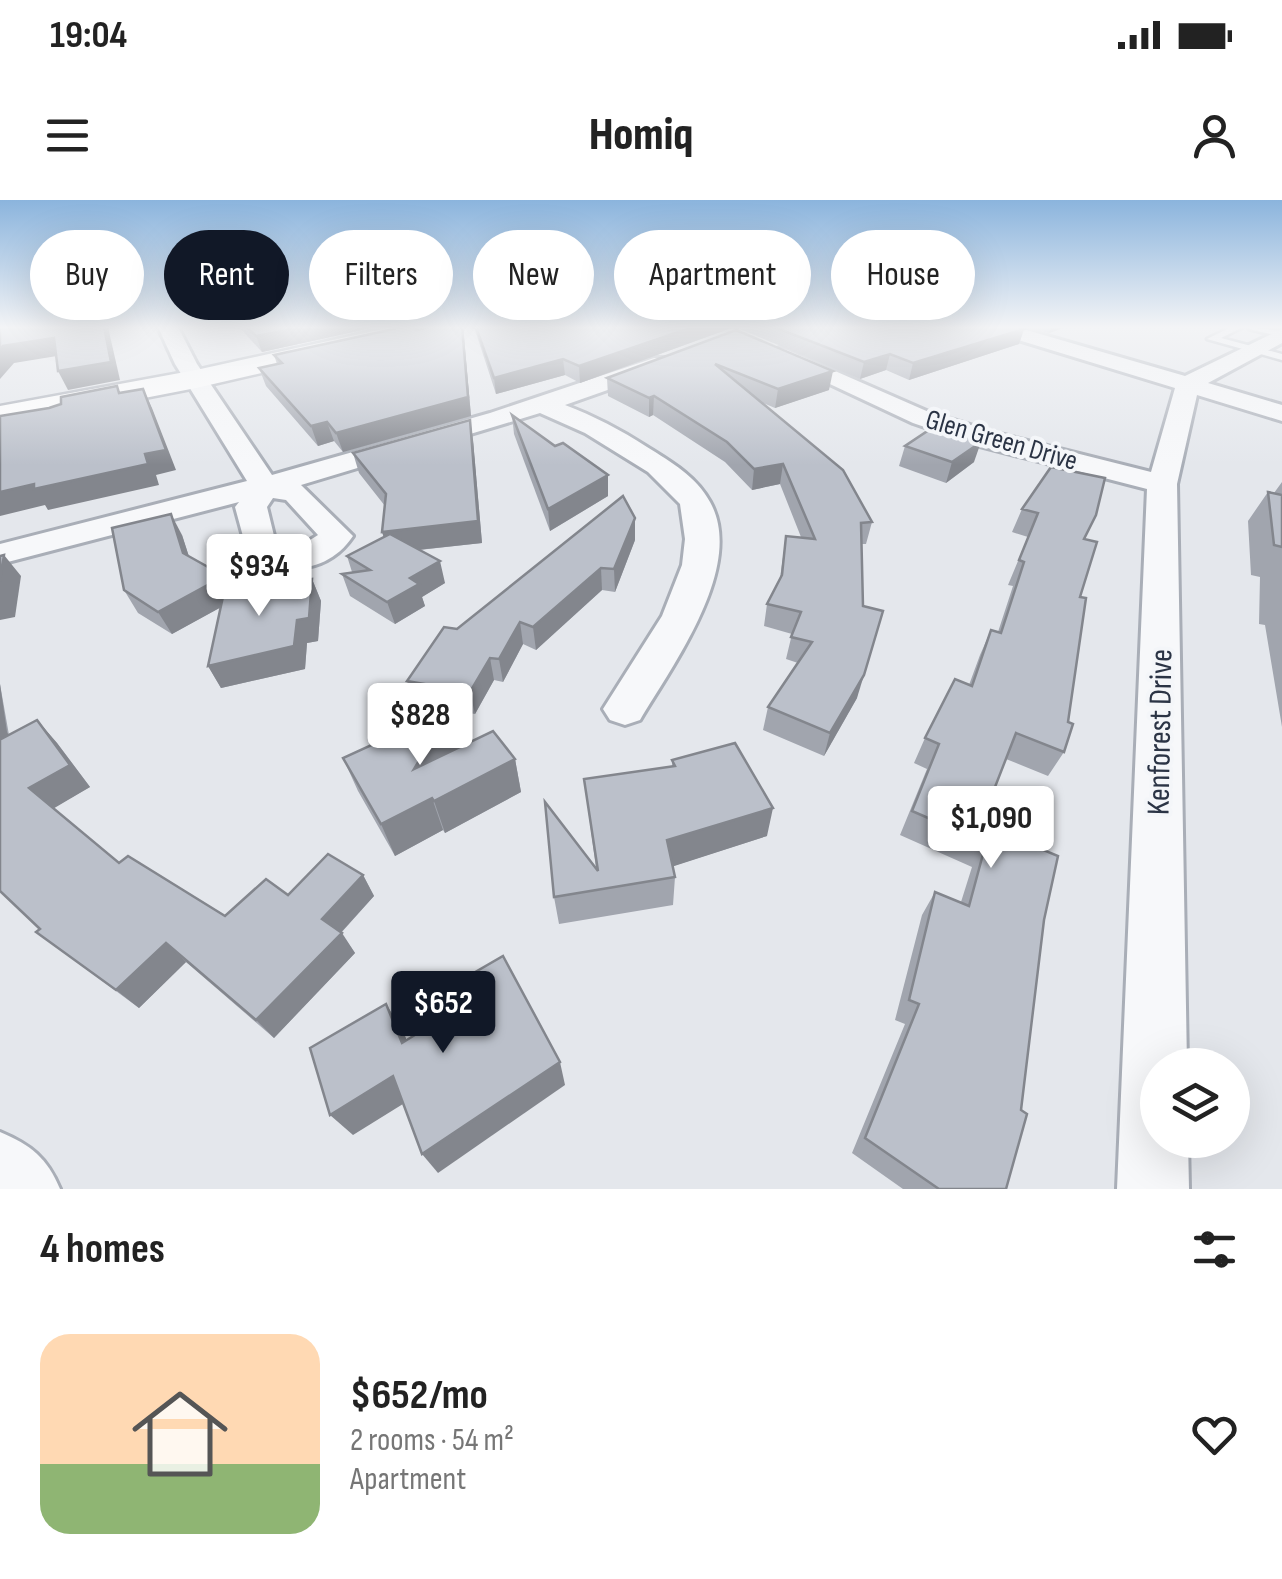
<!DOCTYPE html>
<html lang="en">
<head>
<meta charset="utf-8">
<style>
  :root { --surface:#fff; --page:#f6f6f6; --text:#222; --muted:#767676; --line:#e0e0e0; --accent:#111827 }
  body { margin:0; font-family:"Sofia Sans Condensed",sans-serif; background:var(--page); color:var(--text); height:100vh; display:flex; flex-direction:column; font-size:38px; white-space:nowrap }
  * { box-sizing:border-box; margin:0 }
  p { font-size:32px; color:var(--muted) }
  .icon { flex:none; width:55px; height:55px; fill:none; stroke:currentColor; stroke-width:2; stroke-linecap:round; stroke-linejoin:round }
  .map { position:relative; height:989px; overflow:hidden }
  .side { display:flex; flex-direction:column; background:var(--surface); flex:1 }
  .side>* { flex:none }
  .top-card { position:absolute; left:30px; top:30px; width:1222px; height:90px; display:flex; gap:20px }
  .controls { position:absolute; left:1140px; top:848px; display:grid; gap:20px }
  .controls a { display:grid; place-items:center; width:110px; height:110px; border-radius:50%; background:var(--surface); box-shadow:0 10px 40px #0002; font-size:50px }
  .price { position:absolute; translate:-50% -85px; padding:0 22px; border-radius:10px; background:#fff; color:#222; font-size:32px; line-height:65px; filter:drop-shadow(0 2px 5px #0008) }
  .price::after { content:''; position:absolute; left:50%; top:60px; width:30px; height:22px; margin-left:-15px; background:inherit; clip-path:polygon(0 0,100% 0,50% 100%) }
  .price.selected { background:var(--accent); color:#fff }
  ul { padding:0; list-style:none }
  li { display:flex; align-items:center; gap:30px; height:250px; padding:0 40px }
  li+li { border-top:2px solid var(--line) }
  li span { display:grid; place-items:center; flex:none; width:280px; height:200px; border-radius:30px; color:#555 }
  li>.icon { margin-inline-start:auto }
  span .icon { width:120px; height:120px; fill:#fffc; stroke-width:1 }
  li b { font-size:42px }
  h2 { display:flex; justify-content:space-between; align-items:center; height:120px; padding:0 40px; font-size:42px }
  .chip { padding:0 35px; border-radius:45px; background:var(--surface); box-shadow:0 10px 40px #0002; font-size:35px; line-height:90px }
  .chip.selected { background:var(--accent); color:#fff }
  .status { display:flex; justify-content:space-between; align-items:center; height:70px; padding:0 50px; background:var(--surface); direction:ltr }
  .status svg { height:28px; fill:currentColor }
  header { display:flex; justify-content:space-between; align-items:center; height:130px; padding:0 40px; background:var(--surface); font-size:45px; font-weight:800 }
  .map>svg:first-child { display:block }
</style>
</head>
<body>
<div class="status"><b>19:04</b><svg viewBox="0 0 49 12"><path d="M0 12V9h3v3zM5 12V6h3v6zM10 12V3h3v9zM15 12V0h3v12zM26 1h20v11H26zM47 4h2v5h-2z"/></svg></div>
<header><svg class="icon" aria-label="menu" viewBox="0 0 24 24"><path d="M4 6h16M4 12h16M4 18h16"/></svg>Homiq<svg class="icon" aria-label="person" viewBox="0 0 24 24"><circle cx="12" cy="8" r="4"/><path d="M4 21q1-7 8-7t8 7"/></svg></header>
<div class="map">
<svg width="1282" height="989" viewBox="0 0 1282 989">
  <rect width="100%" height="100%" fill="#e4e7ec"/>
  <g fill="none" stroke-linecap="round" stroke-linejoin="round">
    <g stroke="#a9aeb7" stroke-width="5">
      <g id="lane">
        <path d="M 1231,127 L 1243,127 L 1221,138 L 1282,154 L 1282,160 L 1207,139 Z"/>
        <path d="M 1247,127 L 1282,131 L 1282,137 L 1249,129 Z"/>
      </g>
    </g>
    <g stroke="#a9aeb7" stroke-width="6">
      <g id="street">
        <path d="M 158,127 L 178,127 L 197,164 L 272,275 L 490,213 L 654,158 L 670,158 L 673,163 L 670,168 L 565,205 C 594,216 621,230 647,247 C 671,262 696,276 710,302 C 746,366 672,466 640,520 L 625,525 L 610,520 L 603,509 L 662,416 L 682,365 L 685,339 L 680,304 L 648,272 L 585,233 L 540,213 L 301,285 L 353,336 C 328,373 289,373 250,362 L 235,307 L 239,302 L 0,364 L 0,344 L 247,281 L 175,164 ZM 273,298 L 286,300 L 318,335 L 296,349 L 277,348 L 267,307 Z"/>
        <path d="M 986,127 L 1016,127 L 1185,176 L 1282,129 L 1282,143 L 1208,183 L 1282,205 L 1282,221 L 1197,195 L 1177,284 L 1187,865 L 1158,865 L 1158,940 L 1188,940 L 1189,989 L 1117,989 L 1147,289 L 980,246 L 913,223 L 768,155 L 779,148 L 787,150 L 931,213 L 1000,234 L 1151,272 L 1175,188 L 989,131 Z"/>
        <path d="M 0,932 C 31,945 47,958 60,989 L 0,989 Z"/>
      </g>
    </g>
    <g stroke="#a9aeb7" stroke-width="5">
      <path id="secondary" d="M 392,127 L 439,127 L 435,133 L 196,188 L 0,226 L 0,206 L 196,170 Z"/>
    </g>
    <use href="#lane" fill="#f7f8fa" fill-rule="evenodd"/>
    <use href="#street" fill="#f7f8fa" fill-rule="evenodd"/>
    <use href="#secondary" fill="#fff" fill-rule="evenodd"/>
  </g>
  <g fill="#a1a5ae">
    <path d="M 239,127 L 376,127 L 262,152 Z"/>
    <path d="M 463,127 L 471,216 L 343,252 L 334,241 L 318,246 L 266,186 L 259,168 L 277,164 L 274,155 L 417,130 Z"/>
    <path d="M 474,127 L 734,127 L 580,183 L 565,175 L 496,194 Z"/>
    <path d="M 735,127 L 1017,127 L 1024,129 L 1019,144 L 909,180 L 886,170 L 860,179 Z"/>
    <path d="M 1028,127 L 1066,127 L 1049,133 Z"/>
    <path d="M 736,130 L 829,190 L 775,208 L 761,202 L 872,322 L 866,344 L 862,344 L 857,498 L 824,556 L 763,530 L 768,507 L 798,463 L 786,459 L 792,434 L 764,426 L 767,404 L 780,378 L 786,336 L 801,337 L 780,284 L 752,290 L 725,262 L 653,215 L 649,217 L 608,196 L 607,178 Z"/>
    <path d="M 512,215 L 555,246 L 608,296 L 550,331 L 514,234 Z"/>
    <path d="M 473,240 L 482,343 L 419,350 L 445,383 L 422,397 L 425,406 L 395,424 L 350,396 L 342,374 L 352,372 L 347,356 L 384,337 L 382,332 L 385,306 L 359,273 L 353,253 Z"/>
    <path d="M 905,246 L 974,262 L 946,283 L 899,266 Z"/>
    <path d="M 1051,267 L 1084,339 L 1080,397 L 1064,552 L 1048,576 L 1006,559 L 995,587 L 1005,634 L 1044,720 L 1006,989 L 903,989 L 852,953 L 905,824 L 895,820 L 922,715 L 935,692 L 961,702 L 972,667 L 900,635 L 927,569 L 914,563 L 925,538 L 969,485 L 980,455 L 991,430 L 998,432 L 1013,386 L 1008,385 L 1028,337 L 1012,332 L 1022,309 Z"/>
    <path d="M 1282,282 L 1282,527 L 1265,425 L 1259,424 L 1260,377 L 1251,375 L 1248,321 L 1268,292 L 1274,293 Z"/>
    <path d="M 182,335 L 189,357 L 226,381 L 247,389 L 312,379 L 321,401 L 318,441 L 307,443 L 305,469 L 221,488 L 208,466 L 221,407 L 172,434 L 138,413 L 124,390 Z"/>
    <path d="M 635,340 L 615,392 L 602,390 L 536,450 L 523,444 L 503,482 L 494,480 L 475,514 L 451,510 L 460,542 L 456,549 L 515,559 L 521,592 L 445,633 L 443,630 L 395,656 L 358,591 L 343,558 L 449,510 L 415,503 L 407,481 L 457,429 Z"/>
    <path d="M 0,484 L 9,535 L 37,520 L 57,543 L 90,587 L 53,608 L 119,663 L 225,716 L 288,695 L 363,675 L 374,696 L 341,733 L 355,753 L 274,838 L 186,762 L 139,808 L 36,732 L 40,729 L 0,691 Z"/>
    <path d="M 672,560 L 767,636 L 673,666 L 675,677 L 673,705 L 559,724 L 554,697 L 596,668 L 584,579 L 672,567 Z"/>
  </g>
  <g fill="#83868d">
    <path d="M 104,127 L 108,127 L 120,180 L 68,190 L 58,171 Z"/>
    <path d="M 303,127 L 376,127 L 262,152 L 256,136 Z"/>
    <path d="M 463,127 L 471,216 L 343,252 L 336,233 Z"/>
    <path d="M 693,127 L 734,127 L 580,183 L 579,166 Z"/>
    <path d="M 1052,127 L 1066,127 L 1049,133 Z"/>
    <path d="M 1024,129 L 1019,144 L 909,180 L 913,163 Z"/>
    <path d="M 54,138 L 63,155 L 14,163 L 0,179 L 0,150 L 3,146 Z"/>
    <path d="M 890,154 L 886,170 L 860,179 L 864,162 Z"/>
    <path d="M 563,159 L 565,175 L 496,194 L 494,178 Z"/>
    <path d="M 833,171 L 829,190 L 775,208 L 778,189 Z"/>
    <path d="M 143,189 L 152,208 L 176,270 L 156,275 L 159,285 L 48,310 L 45,305 L 0,316 L 0,292 L 145,254 Z"/>
    <path d="M 654,196 L 653,215 L 649,217 L 649,198 Z"/>
    <path d="M 470,220 L 473,240 L 482,343 L 389,353 L 382,332 Z"/>
    <path d="M 327,222 L 334,241 L 318,246 L 311,226 Z"/>
    <path d="M 981,242 L 974,262 L 946,283 L 952,262 Z"/>
    <path d="M 783,264 L 780,284 L 752,290 L 754,269 Z"/>
    <path d="M 608,275 L 608,296 L 550,331 L 548,309 Z"/>
    <path d="M 171,314 L 182,335 L 195,375 L 183,353 Z"/>
    <path d="M 635,318 L 635,340 L 615,392 L 614,369 Z"/>
    <path d="M 4,355 L 21,376 L 15,417 L 0,420 L 0,381 Z"/>
    <path d="M 440,361 L 445,383 L 422,397 L 425,406 L 395,424 L 387,402 L 410,378 Z"/>
    <path d="M 601,368 L 602,390 L 536,450 L 533,427 Z"/>
    <path d="M 224,376 L 236,399 L 172,434 L 158,412 Z"/>
    <path d="M 312,379 L 321,401 L 318,441 L 307,443 L 305,469 L 221,488 L 208,466 L 297,420 Z"/>
    <path d="M 520,422 L 523,444 L 503,482 L 499,459 Z"/>
    <path d="M 490,458 L 494,480 L 475,514 L 470,492 Z"/>
    <path d="M 864,475 L 857,498 L 824,556 L 830,533 Z"/>
    <path d="M 0,484 L 7,532 L 22,561 L 0,537 Z"/>
    <path d="M 450,509 L 460,542 L 426,601 L 432,598 L 443,630 L 395,656 L 381,624 Z"/>
    <path d="M 37,520 L 57,543 L 90,587 L 51,610 L 29,588 Z"/>
    <path d="M 515,559 L 521,592 L 445,633 L 434,601 Z"/>
    <path d="M 773,608 L 767,636 L 665,669 L 667,640 Z"/>
    <path d="M 363,675 L 374,696 L 335,739 L 322,719 Z"/>
    <path d="M 342,733 L 355,753 L 274,838 L 256,820 Z"/>
    <path d="M 166,743 L 186,762 L 139,808 L 116,790 Z"/>
    <path d="M 386,804 L 403,831 L 418,867 L 402,843 Z"/>
    <path d="M 560,862 L 565,885 L 438,973 L 422,954 Z"/>
    <path d="M 393,876 L 411,899 L 353,935 L 330,915 Z"/>
  </g>
  <g fill="#bbc0ca" stroke="#83868d" stroke-width="2.5">
    <path d="M 0,127 L 104,127 L 111,162 L 58,171 L 54,138 L 3,146 L 0,150 Z"/>
    <path d="M 247,127 L 303,127 L 256,136 Z"/>
    <path d="M 403,127 L 412,127 L 417,130 L 430,127 L 462,127 L 468,197 L 336,233 L 327,222 L 311,226 L 259,168 L 282,163 L 274,155 Z"/>
    <path d="M 476,127 L 693,127 L 579,166 L 563,159 L 494,178 Z"/>
    <path d="M 774,127 L 1017,127 L 1024,129 L 913,163 L 890,154 L 864,162 Z"/>
    <path d="M 736,130 L 833,171 L 778,189 L 715,164 L 843,270 L 872,322 L 861,323 L 863,406 L 883,411 L 864,475 L 830,533 L 768,507 L 812,442 L 791,437 L 801,412 L 767,404 L 782,375 L 786,336 L 815,339 L 783,264 L 754,269 L 727,242 L 654,196 L 649,198 L 607,178 Z"/>
    <path d="M 117,186 L 119,193 L 143,189 L 166,250 L 145,254 L 148,264 L 34,289 L 34,284 L 0,292 L 0,216 L 49,208 L 61,204 L 61,197 Z"/>
    <path d="M 512,215 L 555,246 L 563,243 L 608,275 L 548,309 Z"/>
    <path d="M 470,220 L 478,321 L 382,332 L 386,294 L 353,253 Z"/>
    <path d="M 935,226 L 981,242 L 952,262 L 905,246 Z"/>
    <path d="M 1051,267 L 1105,278 L 1096,315 L 1084,339 L 1097,342 L 1080,397 L 1086,398 L 1068,522 L 1073,524 L 1064,552 L 1016,533 L 995,587 L 1016,595 L 1005,634 L 1058,656 L 1044,720 L 1021,910 L 1027,914 L 1006,989 L 939,989 L 865,938 L 919,804 L 909,800 L 935,692 L 969,706 L 986,643 L 912,611 L 939,544 L 925,538 L 955,479 L 972,486 L 991,430 L 1001,433 L 1024,362 L 1019,360 L 1038,313 L 1022,309 Z"/>
    <path d="M 1268,292 L 1282,295 L 1282,347 L 1274,345 Z"/>
    <path d="M 623,296 L 635,318 L 614,369 L 601,368 L 533,427 L 520,422 L 499,459 L 490,458 L 470,492 L 407,481 L 444,427 L 457,429 Z"/>
    <path d="M 171,314 L 183,353 L 224,376 L 158,412 L 124,390 L 112,328 Z"/>
    <path d="M 390,334 L 440,361 L 410,378 L 419,384 L 387,402 L 342,374 L 370,370 L 347,356 Z"/>
    <path d="M 4,355 L 0,381 L 0,356 Z"/>
    <path d="M 227,378 L 247,389 L 312,379 L 309,418 L 297,420 L 294,446 L 208,466 Z"/>
    <path d="M 450,509 L 414,569 L 493,531 L 515,559 L 434,601 L 432,598 L 381,624 L 343,558 Z"/>
    <path d="M 37,520 L 70,565 L 29,588 L 119,663 L 128,656 L 225,716 L 266,679 L 288,695 L 328,654 L 363,675 L 322,719 L 342,733 L 256,820 L 166,743 L 116,790 L 36,732 L 40,729 L 0,691 L 0,537 L 1,539 Z"/>
    <path d="M 735,543 L 773,608 L 667,640 L 675,677 L 554,697 L 545,602 L 598,671 L 584,579 L 675,566 L 672,560 Z"/>
    <path d="M 503,756 L 560,862 L 422,954 L 393,876 L 330,915 L 310,848 L 386,804 L 402,843 L 455,810 L 446,789 Z"/>
  </g>
  <linearGradient id="sky" x2="0" y2="1"><stop stop-color="#8bb4dd"/><stop offset="0.48" stop-color="#f3f4f6"/><stop offset="1" stop-color="#f3f4f6" stop-opacity="0"/></linearGradient>
  <rect width="1282" height="265" fill="url(#sky)"/>
  <g text-anchor="middle" stroke-width="8" stroke-linejoin="round" paint-order="stroke">
    <g font-size="28" fill="#2b3445" stroke="#f4f6f9">
      <text transform="translate(1002 239) rotate(16)" y="10">Glen Green Drive</text>
    </g>
    <g font-size="32" fill="#2b3445" stroke="#f4f6f9">
      <text transform="translate(1159 532) rotate(-89)" y="11">Kenforest Drive</text>
    </g>
  </g>
</svg>
<div class="controls">
<a><svg class="icon" aria-label="layers" viewBox="0 0 24 24"><path d="M12 4l9 5-9 5-9-5zM3 14l9 5 9-5"/></svg></a>
</div>
<b class="price" style="left:259px;top:419px">$934</b>
<b class="price" style="left:420px;top:568px">$828</b>
<b class="price" style="left:991px;top:671px">$1,090</b>
<b class="price selected" style="left:443px;top:856px">$652</b>
<div class="top-card">
<a class="chip">Buy</a>
<a class="chip selected">Rent</a>
<a class="chip">Filters</a>
<a class="chip">New</a>
<a class="chip">Apartment</a>
<a class="chip">House</a>
</div>
</div>
<section class="side">
<h2>4 homes<svg class="icon" aria-label="filters" viewBox="0 0 24 24"><path d="M4 7h16M4 17h16"/><circle cx="9" cy="7" r="2"/><circle cx="15" cy="17" r="2"/></svg></h2>
<ul>
<li><span style="background:linear-gradient(#ffd9b3 65%,#8fb573 0)"><svg class="icon" aria-label="home" viewBox="0 0 24 24"><path d="M3 11l9-7 9 7M6 9v11h12V9"/></svg></span><div><b>$652/mo</b><p>2 rooms · 54 m²</p><p>Apartment</p></div><svg class="icon" aria-label="heart" viewBox="0 0 24 24"><path d="M12 20l-8-8c-3-5 5-10 8-4 3-6 11-1 8 4z"/></svg></li>
</ul>
</section>
</body>
</html>
